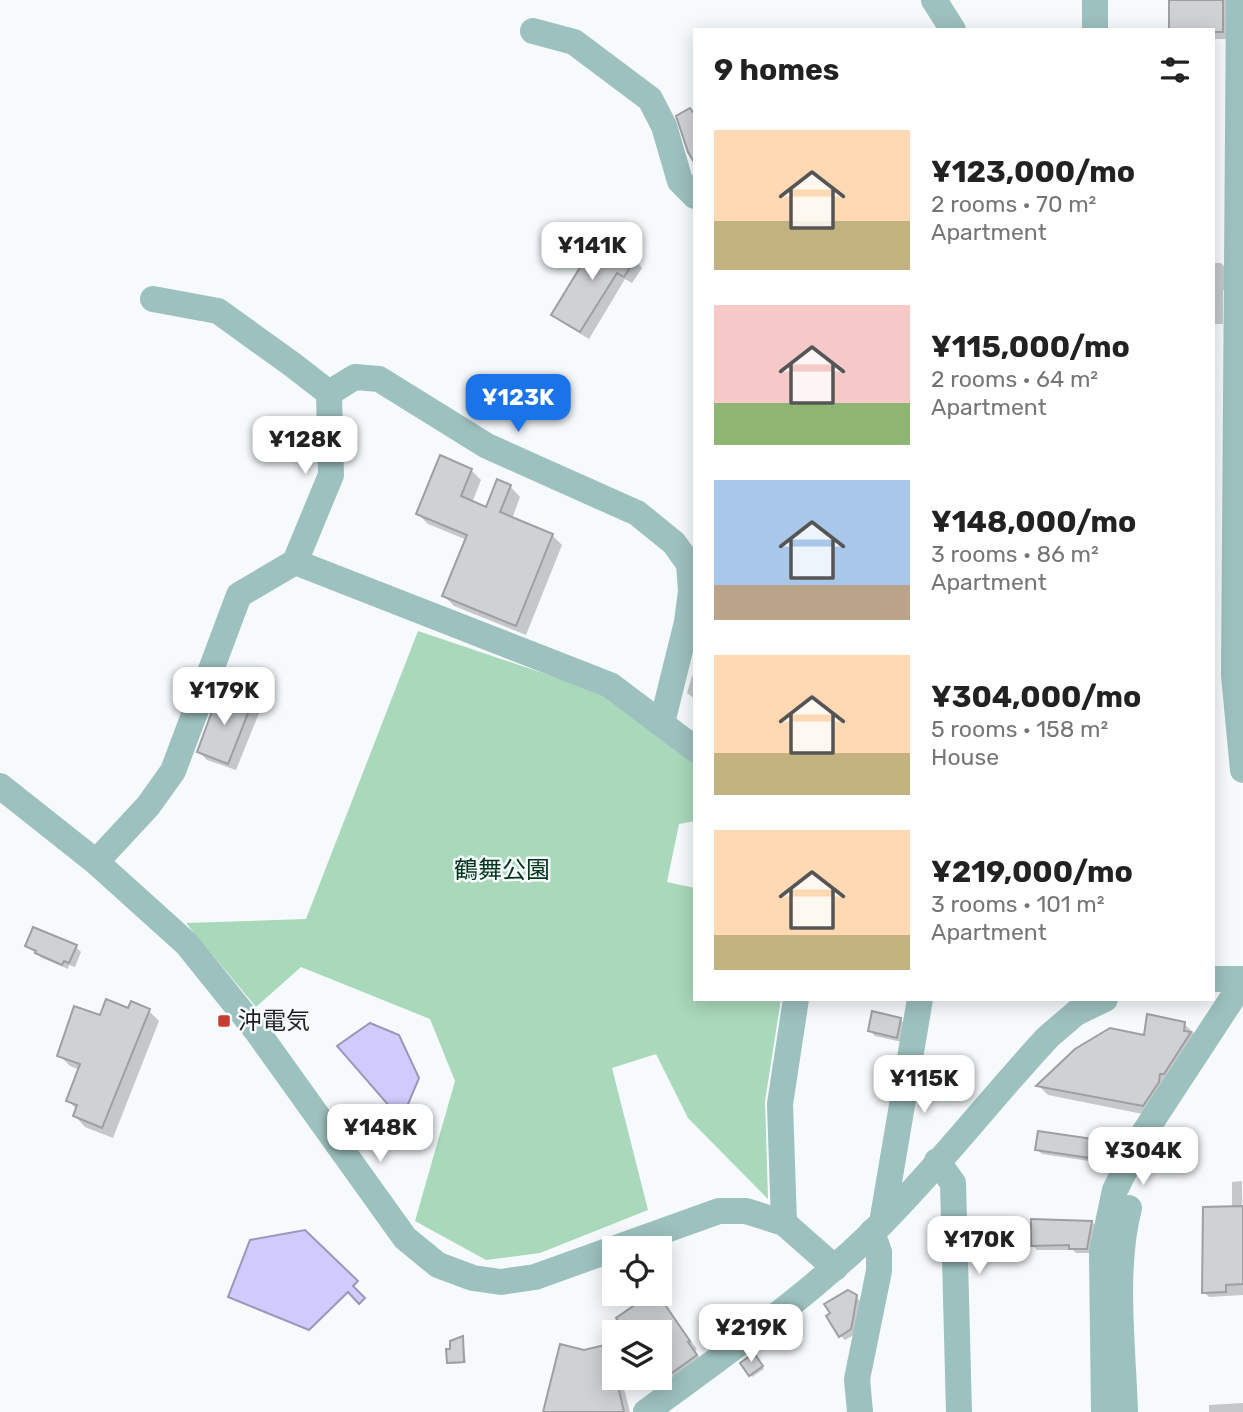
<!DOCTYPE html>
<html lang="en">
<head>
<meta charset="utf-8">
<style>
  :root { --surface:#fff; --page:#f6f6f6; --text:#222; --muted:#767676; --accent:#1a73e8 }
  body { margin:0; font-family:Rubik,"Noto Sans JP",sans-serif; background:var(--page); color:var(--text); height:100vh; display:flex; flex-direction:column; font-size:26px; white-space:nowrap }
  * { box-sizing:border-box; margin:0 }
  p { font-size:23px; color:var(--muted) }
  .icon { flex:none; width:38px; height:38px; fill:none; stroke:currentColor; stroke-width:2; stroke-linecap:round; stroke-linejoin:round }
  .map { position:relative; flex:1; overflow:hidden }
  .side { position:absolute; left:693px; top:28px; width:522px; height:973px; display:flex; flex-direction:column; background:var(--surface); border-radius:0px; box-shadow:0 4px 18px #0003 }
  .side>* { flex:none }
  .buttons { position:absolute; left:602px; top:1236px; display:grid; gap:14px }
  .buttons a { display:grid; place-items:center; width:70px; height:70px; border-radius:0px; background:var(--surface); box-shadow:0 4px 18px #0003; font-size:35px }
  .price { position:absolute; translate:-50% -60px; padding:0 16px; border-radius:14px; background:#fff; color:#222; font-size:23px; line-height:46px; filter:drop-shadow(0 2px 4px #0008) }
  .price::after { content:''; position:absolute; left:50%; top:42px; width:21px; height:16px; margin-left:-10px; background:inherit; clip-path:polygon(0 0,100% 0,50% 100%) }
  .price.active { background:var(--accent); color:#fff }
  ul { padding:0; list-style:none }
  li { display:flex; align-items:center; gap:21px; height:175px; padding:0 21px }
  li span { display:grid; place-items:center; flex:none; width:196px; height:140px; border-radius:0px; color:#555 }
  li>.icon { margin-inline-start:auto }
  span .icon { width:84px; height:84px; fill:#fffc; stroke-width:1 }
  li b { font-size:30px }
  h2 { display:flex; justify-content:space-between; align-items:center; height:84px; padding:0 21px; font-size:30px }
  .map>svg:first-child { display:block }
</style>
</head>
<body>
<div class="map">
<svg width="1243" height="1412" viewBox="0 0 1243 1412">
  <rect width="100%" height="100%" fill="#f6fafc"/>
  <path fill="#a9d8ba" d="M 418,631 L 605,694 L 695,763 L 695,821 L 679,824 L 667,882 L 695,888 L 695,999 L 781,999 L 765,1101 L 768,1199 L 688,1118 L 656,1054 L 612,1068 L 648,1210 L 540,1253 L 486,1260 L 415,1221 L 455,1081 L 430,1019 L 301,967 L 256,1007 L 186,923 L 306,919 Z"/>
  <g fill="#cfcbfc" stroke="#9a98ba" stroke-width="2">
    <path d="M 370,1023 L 399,1035 L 419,1078 L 403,1116 L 402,1146 L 398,1144 L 398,1116 L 337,1046 Z"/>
    <path d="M 305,1230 L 358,1281 L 353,1286 L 365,1298 L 359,1304 L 348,1292 L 309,1330 L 228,1297 L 250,1240 Z"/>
  </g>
  <g fill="#0003">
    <path d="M 1171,0 L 1233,0 L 1230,39 L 1213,39 L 1213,30 Z"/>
    <path d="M 629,252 L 642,268 L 632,283 L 625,279 L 589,339 L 561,322 L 554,314 Z"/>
    <path d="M 1213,263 L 1221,263 L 1230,272 L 1226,290 L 1223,290 L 1223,324 L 1213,324 Z"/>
    <path d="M 471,470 L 481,480 L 472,503 L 487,509 L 510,486 L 520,497 L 512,519 L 552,535 L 562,545 L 526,635 L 454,606 L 444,596 L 467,540 L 428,524 L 418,514 Z"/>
    <path d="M 692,676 L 695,677 L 695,699 L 687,693 Z"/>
    <path d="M 221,693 L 251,705 L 259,713 L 236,770 L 207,760 L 199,752 Z"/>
    <path d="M 27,945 L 76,947 L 81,952 L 75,967 L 69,965 L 68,969 L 42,958 Z"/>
    <path d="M 129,1011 L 149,1011 L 159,1021 L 113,1138 L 85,1127 L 75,1116 L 77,1110 L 68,1100 L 80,1070 L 70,1066 L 59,1055 L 101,1017 Z"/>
    <path d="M 900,1019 L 905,1024 L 902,1042 L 875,1036 L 870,1031 Z"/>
    <path d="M 1184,1024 L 1195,1034 L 1153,1116 L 1048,1095 L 1039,1086 L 1145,1037 Z"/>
    <path d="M 1099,1142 L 1104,1147 L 1102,1163 L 1042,1154 L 1037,1149 Z"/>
    <path d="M 1242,1181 L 1243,1295 L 1209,1297 L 1204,1292 L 1232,1208 L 1232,1182 Z"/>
    <path d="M 1092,1222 L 1097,1227 L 1091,1253 L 1076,1253 L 1073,1250 L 1037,1250 L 1032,1245 L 1058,1223 Z"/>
    <path d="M 655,1293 L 697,1349 L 695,1351 L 704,1364 L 678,1382 L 669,1372 L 662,1377 L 660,1375 L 660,1332 Z"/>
    <path d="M 856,1297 L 861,1302 L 856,1334 L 845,1340 L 840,1335 Z"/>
    <path d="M 463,1338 L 466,1363 L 450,1364 L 448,1362 L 452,1351 Z"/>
    <path d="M 608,1346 L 614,1352 L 614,1377 L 621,1377 L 630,1412 L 546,1412 L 584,1351 Z"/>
    <path d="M 753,1355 L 764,1369 L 752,1377 L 742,1364 Z"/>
    <path d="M 1243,1403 L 1243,1412 L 1209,1412 L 1209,1405 Z"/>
  </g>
  <g fill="#cfd1d4" stroke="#9d9fa2" stroke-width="2">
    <path d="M 1169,0 L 1223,0 L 1223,32 L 1213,32 L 1213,30 L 1169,30 Z"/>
    <path d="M 690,108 L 695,115 L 695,164 L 688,152 L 676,116 Z"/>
    <path d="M 601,233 L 630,251 L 628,254 L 635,259 L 624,277 L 617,273 L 580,332 L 551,315 Z"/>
    <path d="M 440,455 L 472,469 L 461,496 L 486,507 L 497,479 L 511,485 L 500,512 L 553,534 L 516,626 L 442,596 L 467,535 L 416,514 Z"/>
    <path d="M 220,690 L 252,703 L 228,764 L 197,752 Z"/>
    <path d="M 33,927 L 77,945 L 69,963 L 64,961 L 62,965 L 35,953 L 36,951 L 25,946 Z"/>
    <path d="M 106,999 L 128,1008 L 131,1001 L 150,1009 L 102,1128 L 73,1116 L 77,1105 L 66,1101 L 80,1064 L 57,1056 L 74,1006 L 100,1015 Z"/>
    <path d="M 872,1011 L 901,1018 L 897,1038 L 868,1031 Z"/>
    <path d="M 1147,1014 L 1185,1022 L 1184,1031 L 1191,1032 L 1164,1074 L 1160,1074 L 1159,1082 L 1143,1106 L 1036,1086 L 1075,1049 L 1110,1028 L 1144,1035 Z"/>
    <path d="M 1038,1131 L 1100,1140 L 1097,1159 L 1035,1150 Z"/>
    <path d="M 1243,1206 L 1243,1284 L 1226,1285 L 1226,1292 L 1202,1293 L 1203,1207 Z"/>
    <path d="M 1031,1219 L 1092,1221 L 1087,1249 L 1069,1249 L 1069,1245 L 1031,1246 Z"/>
    <path d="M 848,1290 L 857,1295 L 853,1319 L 851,1329 L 839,1337 L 826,1316 L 830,1313 L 824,1304 Z"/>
    <path d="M 652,1293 L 657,1293 L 690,1341 L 688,1342 L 697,1355 L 669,1375 L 660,1362 L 660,1332 L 626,1332 L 616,1318 Z"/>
    <path d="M 463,1336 L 464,1362 L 447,1363 L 446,1349 L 450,1349 L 450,1341 Z"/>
    <path d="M 560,1344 L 584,1350 L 609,1344 L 614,1377 L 616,1377 L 624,1412 L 543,1412 Z"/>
    <path d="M 754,1353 L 763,1366 L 749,1376 L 740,1363 Z"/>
  </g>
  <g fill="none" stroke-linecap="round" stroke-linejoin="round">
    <g stroke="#9dc1be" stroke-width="26">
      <path d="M 934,0 L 953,30"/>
      <path d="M 1239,0 L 1234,675 L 1243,770"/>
      <path d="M 1095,30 L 1095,0"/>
      <path d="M 533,31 L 574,42 L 650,99 L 664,126 L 680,181 L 695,196"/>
      <path d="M 153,299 L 218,311 L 293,365 L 329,393 L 355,377 L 379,379 L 487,446 L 637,513 L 674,543 L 689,564 L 691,591 L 687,622 L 662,723"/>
      <path d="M 295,562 L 331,475 L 329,393"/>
      <path d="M 0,786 L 96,862 L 187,944 L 256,1030 L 405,1238 L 438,1265 L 473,1278 L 501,1282 L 535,1277 L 719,1211 L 746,1211 L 784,1223 L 835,1268"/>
      <path d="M 96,862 L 148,806 L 173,771 L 239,595 L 295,562 L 610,685 L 695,749"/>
      <path d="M 1213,979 L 1243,979"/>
      <path d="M 937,1161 L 953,1183 L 959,1412"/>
      <path d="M 784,1223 L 780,1104 L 796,999"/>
      <path d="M 882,1223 L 920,999"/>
      <path d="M 646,1412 C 727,1352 811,1295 882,1223 C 940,1165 991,1098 1048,1037 L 1076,1013 L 1105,999"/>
      <path d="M 860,1412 L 857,1379 L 879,1271 L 879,1252 L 872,1232"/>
      <path d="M 1104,1412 L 1102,1252 L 1115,1190 L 1142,1136 L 1243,982"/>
      <path d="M 1125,1412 C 1123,1348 1113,1269 1129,1208"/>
    </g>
  </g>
  <rect fill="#c93c32" stroke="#f6fafc" stroke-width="2.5" x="217" y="1014" width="14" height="14" rx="3.5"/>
  <g text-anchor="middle" stroke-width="5" stroke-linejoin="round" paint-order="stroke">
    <g font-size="24" fill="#00351c" stroke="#f6fafc">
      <text x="502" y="878">鶴舞公園</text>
    </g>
    <g font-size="24" fill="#1f2021" stroke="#f6fafc" text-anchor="start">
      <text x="238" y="1029">沖電気</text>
    </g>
  </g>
</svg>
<div class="buttons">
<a><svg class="icon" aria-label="locate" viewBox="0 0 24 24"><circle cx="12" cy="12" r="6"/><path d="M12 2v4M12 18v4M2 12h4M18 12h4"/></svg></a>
<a><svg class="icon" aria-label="layers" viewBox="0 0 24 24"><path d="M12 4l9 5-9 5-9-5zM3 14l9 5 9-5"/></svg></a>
</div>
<b class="price" style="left:592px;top:282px">¥141K</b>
<b class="price active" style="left:518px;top:434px">¥123K</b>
<b class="price" style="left:305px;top:476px">¥128K</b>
<b class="price" style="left:224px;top:727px">¥179K</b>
<b class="price" style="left:924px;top:1115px">¥115K</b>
<b class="price" style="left:380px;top:1164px">¥148K</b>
<b class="price" style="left:1143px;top:1187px">¥304K</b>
<b class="price" style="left:979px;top:1276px">¥170K</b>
<b class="price" style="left:751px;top:1364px">¥219K</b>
<section class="side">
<h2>9 homes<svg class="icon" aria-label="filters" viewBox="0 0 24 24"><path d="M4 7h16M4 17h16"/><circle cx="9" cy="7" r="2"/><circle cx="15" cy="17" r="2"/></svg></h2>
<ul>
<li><span style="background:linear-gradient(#ffd9b3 65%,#c2b280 0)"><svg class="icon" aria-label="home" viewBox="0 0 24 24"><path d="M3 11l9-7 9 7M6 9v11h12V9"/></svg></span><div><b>¥123,000/mo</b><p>2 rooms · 70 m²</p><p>Apartment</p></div></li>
<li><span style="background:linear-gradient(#f6c9c9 70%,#8fb573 0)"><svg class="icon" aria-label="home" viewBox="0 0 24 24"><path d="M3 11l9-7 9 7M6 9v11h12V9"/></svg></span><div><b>¥115,000/mo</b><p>2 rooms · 64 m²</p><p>Apartment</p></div></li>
<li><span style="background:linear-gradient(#a9c7e8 75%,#b9a48a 0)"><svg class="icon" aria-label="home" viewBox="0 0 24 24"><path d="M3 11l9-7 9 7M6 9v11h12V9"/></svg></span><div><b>¥148,000/mo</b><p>3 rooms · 86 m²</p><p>Apartment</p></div></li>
<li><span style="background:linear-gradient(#ffd9b3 70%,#c2b280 0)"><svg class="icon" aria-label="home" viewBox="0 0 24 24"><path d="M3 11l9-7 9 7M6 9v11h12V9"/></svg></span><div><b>¥304,000/mo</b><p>5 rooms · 158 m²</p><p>House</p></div></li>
<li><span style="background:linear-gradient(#ffd9b3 75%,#c2b280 0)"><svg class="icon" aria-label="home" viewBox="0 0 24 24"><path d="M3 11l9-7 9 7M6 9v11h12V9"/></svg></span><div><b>¥219,000/mo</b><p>3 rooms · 101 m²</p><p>Apartment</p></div></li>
</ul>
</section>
</div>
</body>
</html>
